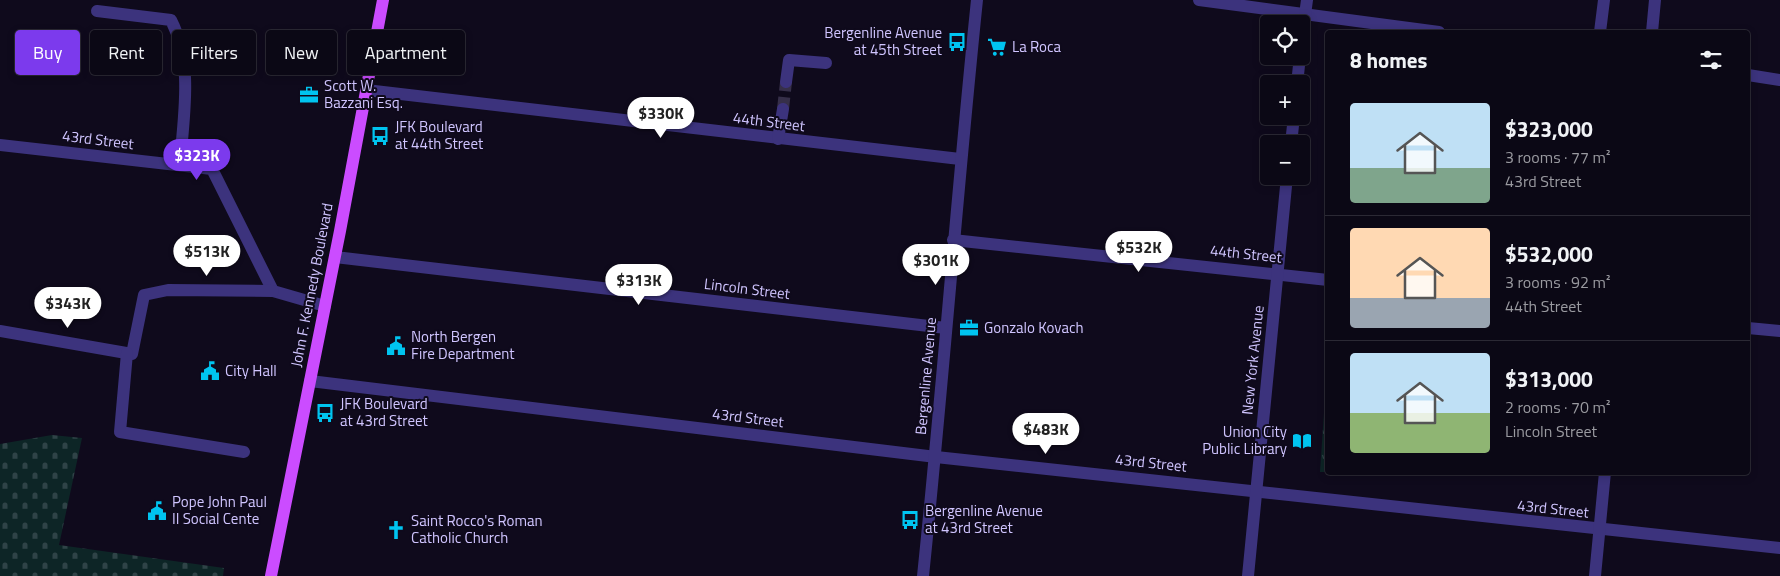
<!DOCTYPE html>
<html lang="en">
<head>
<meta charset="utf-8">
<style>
  :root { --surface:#0b0815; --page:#191622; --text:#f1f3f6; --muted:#9a9aa0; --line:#2b2934; --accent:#7c3aed }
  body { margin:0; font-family:"Titillium Web",sans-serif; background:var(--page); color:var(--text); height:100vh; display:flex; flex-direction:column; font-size:19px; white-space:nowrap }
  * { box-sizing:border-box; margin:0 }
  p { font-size:16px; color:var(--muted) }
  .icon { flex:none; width:28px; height:28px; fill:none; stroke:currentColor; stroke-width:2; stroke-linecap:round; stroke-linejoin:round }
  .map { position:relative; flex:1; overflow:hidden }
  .details { position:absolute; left:1325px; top:30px; width:425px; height:445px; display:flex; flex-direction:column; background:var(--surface); border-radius:5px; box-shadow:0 2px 8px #0003,0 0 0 1px var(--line) }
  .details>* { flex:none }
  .guide { position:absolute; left:15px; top:30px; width:475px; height:45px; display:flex; gap:10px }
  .controls { position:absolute; left:1260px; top:15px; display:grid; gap:10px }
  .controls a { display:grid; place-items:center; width:50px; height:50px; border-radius:5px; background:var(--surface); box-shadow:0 2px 8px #0003,0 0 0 1px var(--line); font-size:25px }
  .price { position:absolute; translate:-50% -42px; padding:0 11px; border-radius:18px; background:#fff; color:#222; font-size:16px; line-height:32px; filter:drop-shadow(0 1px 2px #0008) }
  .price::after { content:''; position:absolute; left:50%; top:30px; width:15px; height:11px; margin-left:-8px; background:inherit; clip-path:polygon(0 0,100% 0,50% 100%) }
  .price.active { background:var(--accent); color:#fff }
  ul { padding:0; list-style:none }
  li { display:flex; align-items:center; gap:15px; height:125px; padding:0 25px }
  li+li { border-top:1px solid var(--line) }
  li span { display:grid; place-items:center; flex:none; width:140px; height:100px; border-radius:5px; color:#555 }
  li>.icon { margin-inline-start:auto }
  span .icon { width:60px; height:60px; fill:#fffc; stroke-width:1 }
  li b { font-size:21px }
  h2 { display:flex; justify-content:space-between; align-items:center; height:60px; padding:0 25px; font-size:21px }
  .tag { padding:0 18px; border-radius:5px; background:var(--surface); box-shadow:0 2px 8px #0003,0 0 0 1px var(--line); font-size:18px; line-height:45px }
  .tag.active { background:var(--accent); color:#fff }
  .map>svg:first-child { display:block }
</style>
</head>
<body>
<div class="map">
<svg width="1780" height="576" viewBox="0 0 1780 576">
  <defs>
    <pattern id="cemetery-stones" width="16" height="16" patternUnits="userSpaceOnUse" patternTransform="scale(1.25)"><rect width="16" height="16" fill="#0d2526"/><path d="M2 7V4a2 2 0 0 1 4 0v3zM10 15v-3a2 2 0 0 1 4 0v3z" fill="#2f4347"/></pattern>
    <pattern id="park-tufts" width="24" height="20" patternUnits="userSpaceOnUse" patternTransform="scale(1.25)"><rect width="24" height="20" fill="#0d2526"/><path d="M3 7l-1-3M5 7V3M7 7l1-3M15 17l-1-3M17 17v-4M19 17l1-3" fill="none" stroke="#2f4347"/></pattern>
  </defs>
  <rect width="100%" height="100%" fill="#0f0a1c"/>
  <path fill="url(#cemetery-stones)" d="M 52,435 L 82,438 L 59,545 L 224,568 L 223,576 L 0,576 L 0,444 Z"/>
  <path fill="url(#park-tufts)" d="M 1324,413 L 1327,414 L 1327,472 L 1320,472 Z"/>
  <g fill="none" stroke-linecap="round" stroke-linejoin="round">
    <path stroke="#362f49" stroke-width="12" stroke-dasharray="12 6" stroke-linecap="butt" d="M 783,109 L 786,82"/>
    <g stroke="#3c337d" stroke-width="12">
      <path d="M 1199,0 L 1439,32"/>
      <path d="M 97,11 L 171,20 C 194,65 183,117 180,165"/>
      <path d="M 1600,32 L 1604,0"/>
      <path d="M 1652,32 L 1655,0"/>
      <path d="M 1301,45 L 1307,0"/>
      <path d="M 1748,75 L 1780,80"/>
      <path d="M 786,82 L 789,60 L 826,63"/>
      <path d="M 1297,84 L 1300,56"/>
      <path d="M 366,90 L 960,159"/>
      <path d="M 778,139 L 783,109"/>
      <path d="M 1291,144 L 1294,116"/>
      <path d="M 0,145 L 212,169 L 273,291 L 325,306"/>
      <path d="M 953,240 L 1328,280"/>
      <path d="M 335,257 L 946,328"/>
      <path d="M 1748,328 L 1780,331"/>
      <path d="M 0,331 L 132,354 L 144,295 L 168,290 L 273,291"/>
      <path d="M 127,353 L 120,432 L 244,452"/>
      <path d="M 310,381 L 936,457 L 1780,548"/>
      <path d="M 923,576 C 943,384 957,192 977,0"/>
      <path d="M 1248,576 L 1287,176"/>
      <path d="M 1595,576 L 1605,472"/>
    </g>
    <path stroke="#cb4cff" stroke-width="12" d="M 271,576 L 340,231 L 383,0"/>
  </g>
  <defs>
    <g id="bus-bare" transform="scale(1.5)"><path d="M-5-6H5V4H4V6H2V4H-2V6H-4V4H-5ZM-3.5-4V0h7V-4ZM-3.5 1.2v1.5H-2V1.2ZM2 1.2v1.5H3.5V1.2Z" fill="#00c4f0" stroke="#0f0a1c" stroke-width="2.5" paint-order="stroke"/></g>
    <g id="supermarket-bare" transform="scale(1.5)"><path d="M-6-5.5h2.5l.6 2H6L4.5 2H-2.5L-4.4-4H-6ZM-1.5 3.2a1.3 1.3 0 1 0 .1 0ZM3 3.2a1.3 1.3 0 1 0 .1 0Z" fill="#00c4f0" stroke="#0f0a1c" stroke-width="2.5" paint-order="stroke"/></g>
    <g id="office-bare" transform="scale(1.5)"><path d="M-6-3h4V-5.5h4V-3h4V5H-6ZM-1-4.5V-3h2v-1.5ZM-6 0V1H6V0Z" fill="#00c4f0" stroke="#0f0a1c" stroke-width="2.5" paint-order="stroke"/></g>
    <g id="civic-bare" transform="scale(1.5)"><path d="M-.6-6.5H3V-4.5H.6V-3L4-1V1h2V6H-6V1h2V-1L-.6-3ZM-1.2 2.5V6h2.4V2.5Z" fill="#00c4f0" stroke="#0f0a1c" stroke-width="2.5" paint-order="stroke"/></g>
    <g id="library-bare" transform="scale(1.5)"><path d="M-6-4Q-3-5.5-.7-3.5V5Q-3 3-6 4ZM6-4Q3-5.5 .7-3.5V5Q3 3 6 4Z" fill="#00c4f0" stroke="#0f0a1c" stroke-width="2.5" paint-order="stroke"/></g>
    <g id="church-bare" transform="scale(1.5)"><path d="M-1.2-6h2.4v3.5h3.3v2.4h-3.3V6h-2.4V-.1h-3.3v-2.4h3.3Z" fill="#00c4f0" stroke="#0f0a1c" stroke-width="2.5" paint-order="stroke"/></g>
  </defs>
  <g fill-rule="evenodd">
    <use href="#bus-bare" x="957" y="42"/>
    <use href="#supermarket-bare" x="997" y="47"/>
    <use href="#office-bare" x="309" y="95"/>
    <use href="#bus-bare" x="380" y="136"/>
    <use href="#office-bare" x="969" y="328"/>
    <use href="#civic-bare" x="396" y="346"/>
    <use href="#civic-bare" x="210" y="371"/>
    <use href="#bus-bare" x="325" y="413"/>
    <use href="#library-bare" x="1302" y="441"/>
    <use href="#civic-bare" x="157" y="511"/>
    <use href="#bus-bare" x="910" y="520"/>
    <use href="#church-bare" x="396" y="530"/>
  </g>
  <g text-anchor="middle" stroke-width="4" stroke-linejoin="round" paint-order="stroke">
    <g font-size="15" fill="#d0c5ff" stroke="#0f0a1c" text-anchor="start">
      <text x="942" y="38" text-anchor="end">Bergenline Avenue<tspan x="942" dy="17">at 45th Street</tspan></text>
      <text x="1012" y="52">La Roca</text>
      <text x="324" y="91">Scott W.<tspan x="324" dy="17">Bazzani Esq.</tspan></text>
      <text x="395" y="132">JFK Boulevard<tspan x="395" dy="17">at 44th Street</tspan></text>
      <text x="984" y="333">Gonzalo Kovach</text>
      <text x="411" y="342">North Bergen<tspan x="411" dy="17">Fire Department</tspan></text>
      <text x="225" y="376">City Hall</text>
      <text x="340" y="409">JFK Boulevard<tspan x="340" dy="17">at 43rd Street</tspan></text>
      <text x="1287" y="437" text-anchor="end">Union City<tspan x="1287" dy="17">Public Library</tspan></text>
      <text x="172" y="507">Pope John Paul<tspan x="172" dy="17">II Social Cente</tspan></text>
      <text x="925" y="516">Bergenline Avenue<tspan x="925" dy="17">at 43rd Street</tspan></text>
      <text x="411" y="526">Saint Rocco's Roman<tspan x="411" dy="17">Catholic Church</tspan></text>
    </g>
    <g font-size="15" fill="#d0c5ff" stroke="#0f0a1c">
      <text transform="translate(769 122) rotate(7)" y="5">44th Street</text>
      <text transform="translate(98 140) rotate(7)" y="5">43rd Street</text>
      <text transform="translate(1246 254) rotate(6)" y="5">44th Street</text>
      <text transform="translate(312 285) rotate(-79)" y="5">John F. Kennedy Boulevard</text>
      <text transform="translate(747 289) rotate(7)" y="5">Lincoln Street</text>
      <text transform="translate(1253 360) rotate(-84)" y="5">New York Avenue</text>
      <text transform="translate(926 376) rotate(-85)" y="5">Bergenline Avenue</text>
      <text transform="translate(748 418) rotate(7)" y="5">43rd Street</text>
      <text transform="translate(1151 463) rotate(6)" y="5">43rd Street</text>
      <text transform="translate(1553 509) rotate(6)" y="5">43rd Street</text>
    </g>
  </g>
</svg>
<div class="controls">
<a><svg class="icon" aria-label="locate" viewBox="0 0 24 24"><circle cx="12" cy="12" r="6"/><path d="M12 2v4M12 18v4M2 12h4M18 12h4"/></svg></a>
<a>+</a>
<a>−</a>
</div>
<b class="price" style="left:661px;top:139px">$330K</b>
<b class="price active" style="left:197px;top:181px">$323K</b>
<b class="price" style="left:1139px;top:273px">$532K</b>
<b class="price" style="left:207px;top:277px">$513K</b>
<b class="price" style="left:936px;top:286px">$301K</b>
<b class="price" style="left:639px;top:306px">$313K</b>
<b class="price" style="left:68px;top:329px">$343K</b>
<b class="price" style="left:1046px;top:455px">$483K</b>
<div class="guide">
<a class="tag active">Buy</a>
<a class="tag">Rent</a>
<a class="tag">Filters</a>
<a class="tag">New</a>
<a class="tag">Apartment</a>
</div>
<section class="details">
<h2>8 homes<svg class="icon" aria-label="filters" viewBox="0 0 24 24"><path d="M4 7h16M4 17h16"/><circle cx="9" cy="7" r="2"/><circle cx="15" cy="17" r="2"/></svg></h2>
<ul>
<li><span style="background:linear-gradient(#bfe0f5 65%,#7fa58c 0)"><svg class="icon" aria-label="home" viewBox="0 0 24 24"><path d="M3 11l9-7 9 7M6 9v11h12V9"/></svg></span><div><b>$323,000</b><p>3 rooms · 77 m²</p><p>43rd Street</p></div></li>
<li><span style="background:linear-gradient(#ffd9b3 70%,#9aa5b1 0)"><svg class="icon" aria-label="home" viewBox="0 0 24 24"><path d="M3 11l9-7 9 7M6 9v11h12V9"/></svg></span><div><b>$532,000</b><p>3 rooms · 92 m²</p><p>44th Street</p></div></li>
<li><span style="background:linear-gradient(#bfe0f5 60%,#8fb573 0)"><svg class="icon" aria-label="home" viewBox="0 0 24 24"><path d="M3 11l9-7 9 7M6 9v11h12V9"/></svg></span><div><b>$313,000</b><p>2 rooms · 70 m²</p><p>Lincoln Street</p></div></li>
</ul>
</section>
</div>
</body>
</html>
